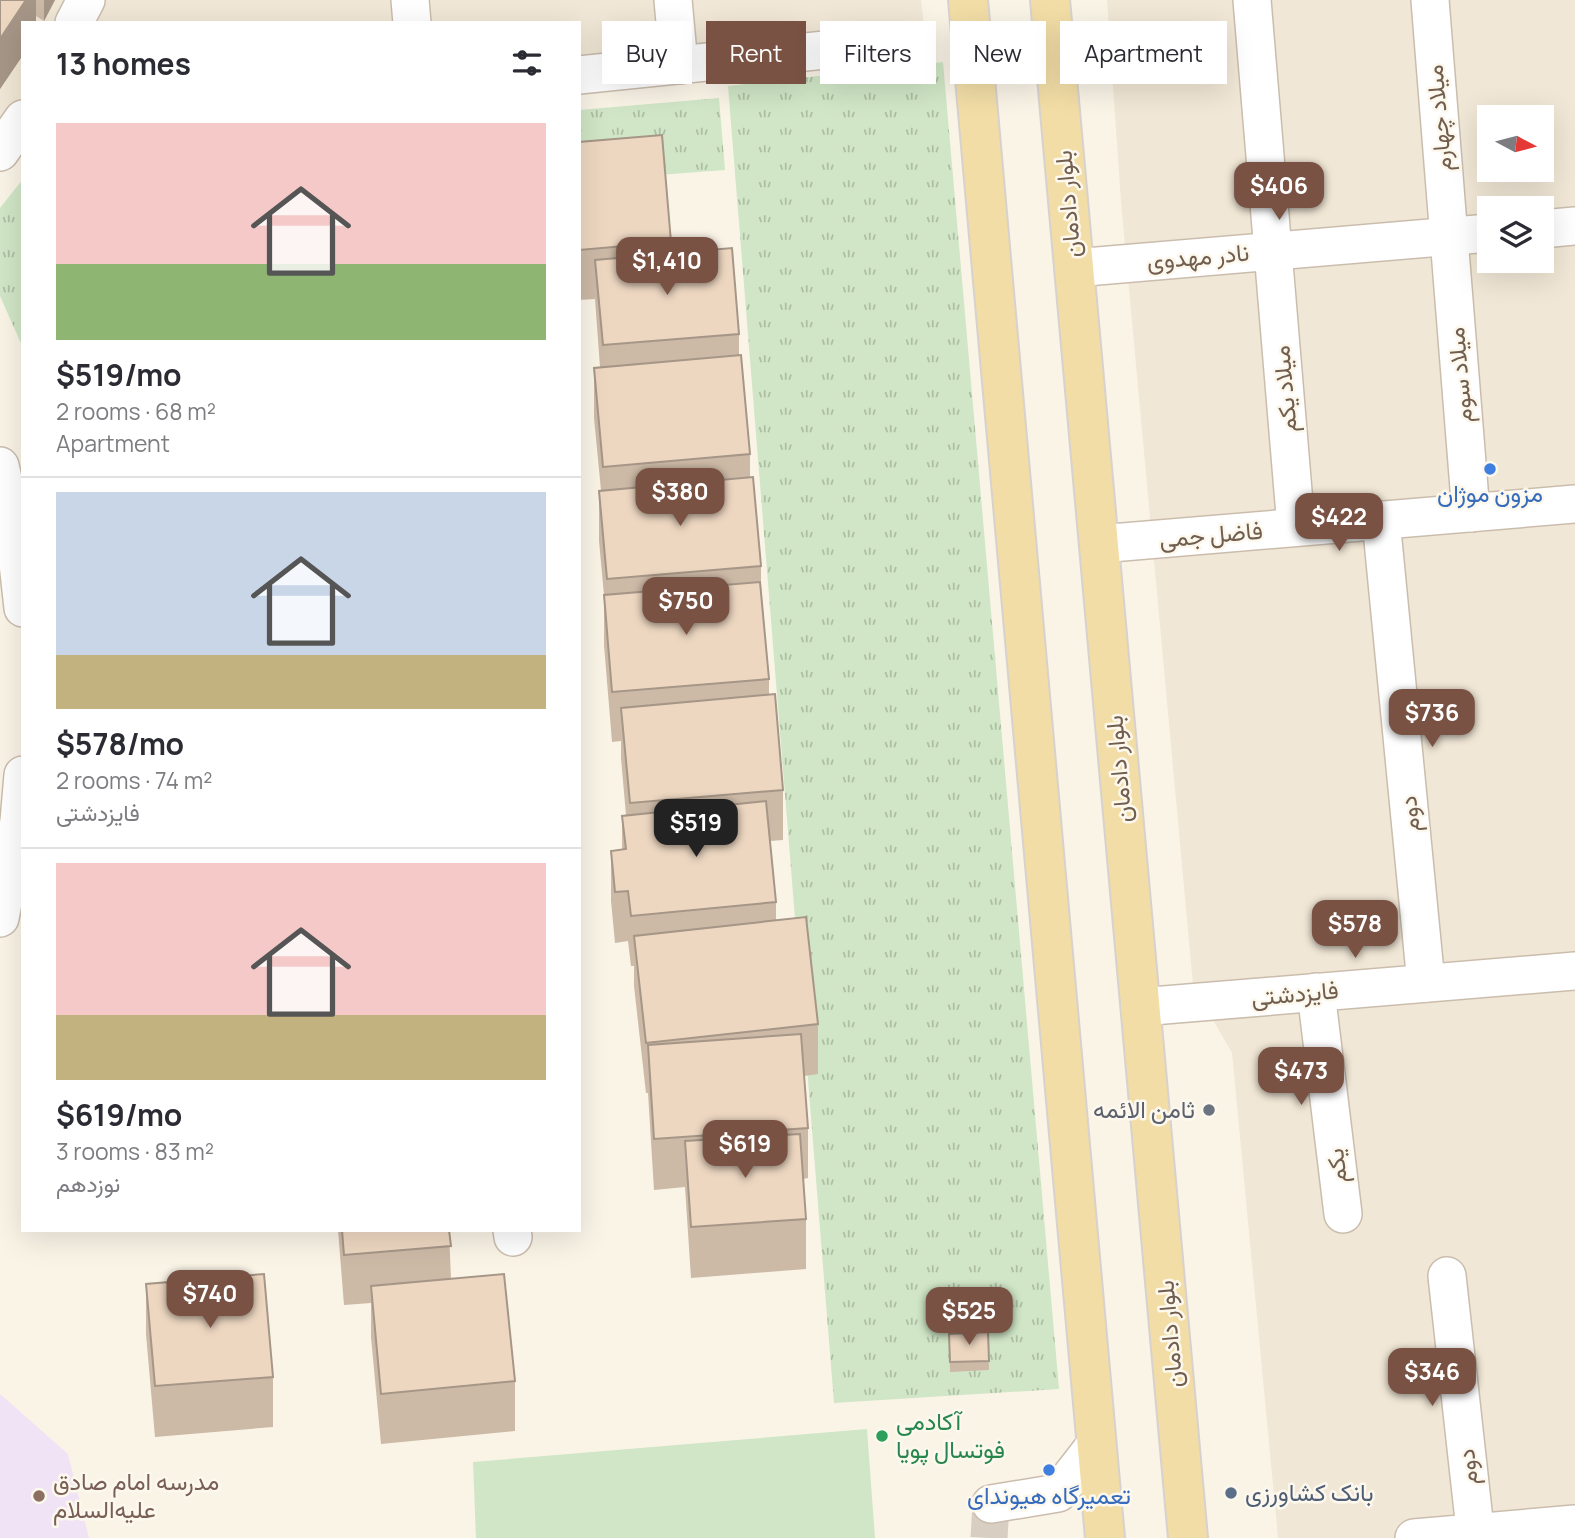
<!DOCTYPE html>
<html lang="en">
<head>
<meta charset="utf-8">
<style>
  :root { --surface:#fff; --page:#f7f7f7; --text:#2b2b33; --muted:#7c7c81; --line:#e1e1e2; --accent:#795244 }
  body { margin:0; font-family:Manrope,Vazirmatn,sans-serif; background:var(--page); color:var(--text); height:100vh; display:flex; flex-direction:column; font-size:26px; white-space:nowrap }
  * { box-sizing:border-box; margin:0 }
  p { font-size:23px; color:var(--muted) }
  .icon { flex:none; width:38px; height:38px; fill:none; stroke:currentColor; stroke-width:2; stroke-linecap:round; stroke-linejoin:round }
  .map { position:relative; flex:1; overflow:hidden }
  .sheet { position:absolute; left:21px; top:21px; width:560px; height:1211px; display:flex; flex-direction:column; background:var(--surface); border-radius:0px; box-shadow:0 7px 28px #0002 }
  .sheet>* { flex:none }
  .top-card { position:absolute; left:602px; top:21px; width:665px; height:63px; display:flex; gap:14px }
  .needle { width:46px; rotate:97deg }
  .fabs { position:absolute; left:1477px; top:105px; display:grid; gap:14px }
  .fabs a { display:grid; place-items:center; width:77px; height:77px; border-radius:0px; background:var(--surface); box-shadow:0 7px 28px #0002; font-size:35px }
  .price { position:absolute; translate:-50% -60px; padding:0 16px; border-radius:14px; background:var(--accent); color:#fff; font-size:23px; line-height:46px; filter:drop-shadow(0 2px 4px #0008) }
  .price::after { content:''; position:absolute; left:50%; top:42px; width:21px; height:16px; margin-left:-10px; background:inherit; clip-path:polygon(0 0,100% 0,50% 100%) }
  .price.active { background:#222; color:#fff }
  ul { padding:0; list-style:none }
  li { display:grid; align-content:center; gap:14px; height:371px; padding:0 35px }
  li+li { border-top:2px solid var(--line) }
  li span { display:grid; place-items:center; height:217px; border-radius:0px; color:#555 }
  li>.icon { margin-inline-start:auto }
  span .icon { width:126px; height:126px; fill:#fffc; stroke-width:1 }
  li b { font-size:30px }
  h2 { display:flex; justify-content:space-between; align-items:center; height:84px; padding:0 35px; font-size:30px }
  .tag { padding:0 24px; border-radius:0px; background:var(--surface); box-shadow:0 7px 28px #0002; font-size:24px; line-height:63px }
  .tag.active { background:var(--accent); color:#fff }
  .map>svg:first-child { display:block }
</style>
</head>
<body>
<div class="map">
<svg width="1575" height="1538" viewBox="0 0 1575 1538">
  <defs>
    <pattern id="grass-tufts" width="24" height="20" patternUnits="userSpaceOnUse" patternTransform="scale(1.75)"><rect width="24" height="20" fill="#d0e6c6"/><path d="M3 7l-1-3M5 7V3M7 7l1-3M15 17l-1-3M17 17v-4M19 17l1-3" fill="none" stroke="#adbea3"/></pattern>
  </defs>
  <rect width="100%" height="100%" fill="#faf4e7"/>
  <g fill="#f1e7d6" fill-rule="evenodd">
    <path d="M 0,0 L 921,0 L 924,26 L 579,66 L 579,23 L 23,23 L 23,118 L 0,124 Z"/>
    <path d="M 1107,0 L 1575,0 L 1575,1538 L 1278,1538 L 1232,1053 L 1193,985 L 1121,202 ZM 1489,117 L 1542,117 L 1542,170 L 1489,170 ZM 1489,208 L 1542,208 L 1542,261 L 1489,261 Z"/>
  </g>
  <path fill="#f1e3f6" d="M 0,1394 L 68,1454 L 89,1538 L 0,1538 Z"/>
  <g fill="url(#grass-tufts)">
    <path d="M 943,62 L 1059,1389 L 834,1403 L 728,86 Z"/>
    <path d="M 719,98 L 725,170 L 579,181 L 579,110 Z"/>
    <path d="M 23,179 L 23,348 L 0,296 L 0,208 Z"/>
  </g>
  <path fill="#d0e6c6" d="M 867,1429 L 875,1538 L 476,1538 L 473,1462 Z"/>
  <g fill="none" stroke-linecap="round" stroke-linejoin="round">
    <path stroke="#d8cec1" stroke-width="37" stroke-dasharray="37 18" stroke-linecap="butt" d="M 989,1538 L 991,1504"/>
    <g stroke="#cbbdae" stroke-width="40">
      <g id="minor">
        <path d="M 410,0 L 412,23"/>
        <path d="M 673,0 L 679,65"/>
        <path d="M 1252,0 L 1296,527"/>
        <path d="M 1430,0 L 1471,513"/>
        <path d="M 74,23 L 86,0"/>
        <path d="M 579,75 L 914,41"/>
        <path d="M 0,152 L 23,119"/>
        <path d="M 1542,229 L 1575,226"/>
        <path d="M 1074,268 L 1489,233"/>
        <path d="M 0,466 L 14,527 L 23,608"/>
        <path d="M 1381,520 L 1426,983"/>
        <path d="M 1099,544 L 1575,504"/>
        <path d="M 0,918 L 19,821 L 23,775"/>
        <path d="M 1316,992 L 1343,1214"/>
        <path d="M 1140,1007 L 1575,971"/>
        <path d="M 512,1230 L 513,1237"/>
        <path d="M 1447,1276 L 1476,1538"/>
        <path d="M 991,1504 L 1058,1493 L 1096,1444"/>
        <path d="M 1414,1538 L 1575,1524"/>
      </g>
    </g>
    <g stroke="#d7d2cd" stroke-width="42">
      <g id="major">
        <path d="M 968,0 L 1105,1538"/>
        <path d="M 1050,0 L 1188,1538"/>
      </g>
    </g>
    <use href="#minor" stroke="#fff" stroke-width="37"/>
    <use href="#major" stroke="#f2dda6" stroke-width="38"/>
  </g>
  <g fill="#ccb9a6">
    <path d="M 0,0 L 55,0 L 44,21 L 36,16 L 36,23 L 23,23 L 23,55 L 0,89 Z"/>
    <path d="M 579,142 L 671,242 L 671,254 L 739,334 L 739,355 L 750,454 L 750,477 L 761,566 L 761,585 L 769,679 L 769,694 L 783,790 L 783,840 L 770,841 L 776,902 L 776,920 L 818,1024 L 818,1074 L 804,1076 L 808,1128 L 808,1178 L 803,1179 L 806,1219 L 806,1269 L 691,1278 L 685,1187 L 654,1190 L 648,1093 L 646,1093 L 634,986 L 634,966 L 631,966 L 628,941 L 615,943 L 611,901 L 611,851 L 622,849 L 622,816 L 626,815 L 621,758 L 621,741 L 612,742 L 604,645 L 604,595 L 599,541 L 599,491 L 601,490 L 594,418 L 594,368 L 600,367 L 595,299 L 579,300 Z"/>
    <path d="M 338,1230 L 449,1230 L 451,1279 L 515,1381 L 515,1431 L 381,1444 L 371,1337 L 371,1303 L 344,1305 Z"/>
    <path d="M 146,1284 L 273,1377 L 273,1427 L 155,1437 L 146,1334 Z"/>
    <path d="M 988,1332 L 989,1370 L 950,1372 L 949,1334 Z"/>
  </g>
  <g fill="#a69687">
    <path d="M 26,0 L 36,0 L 36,23 L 23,23 L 23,55 L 0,89 L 0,39 Z"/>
    <path d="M 44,0 L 55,0 L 44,21 Z"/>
  </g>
  <g fill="#edd7c1" stroke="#a69687" stroke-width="2">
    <path d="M 0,0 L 26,0 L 0,39 Z"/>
    <path d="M 662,135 L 671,242 L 579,250 L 579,142 Z"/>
    <path d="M 732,248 L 739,334 L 603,345 L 595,260 Z"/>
    <path d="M 741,355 L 750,454 L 603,467 L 594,368 Z"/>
    <path d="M 753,477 L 761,566 L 607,579 L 599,491 Z"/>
    <path d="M 760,582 L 769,679 L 612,692 L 604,595 Z"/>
    <path d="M 775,694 L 783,790 L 630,803 L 621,708 Z"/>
    <path d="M 766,801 L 776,902 L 631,916 L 628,891 L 615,892 L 611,851 L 626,849 L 622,816 Z"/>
    <path d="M 806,917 L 818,1024 L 646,1043 L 634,936 Z"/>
    <path d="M 801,1034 L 808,1128 L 654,1139 L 648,1045 Z"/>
    <path d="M 800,1134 L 806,1219 L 691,1227 L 685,1141 Z"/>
    <path d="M 342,1230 L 449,1230 L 451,1246 L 344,1255 Z"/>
    <path d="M 264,1274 L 273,1377 L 155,1386 L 146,1284 Z"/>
    <path d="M 504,1274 L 515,1381 L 381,1394 L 371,1286 Z"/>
    <path d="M 988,1332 L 989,1361 L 950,1362 L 949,1334 Z"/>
  </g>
  <g fill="#3f7fe0" stroke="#fdf8ed" stroke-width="2.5">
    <circle cx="1490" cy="469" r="7"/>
    <circle cx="1049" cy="1470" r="7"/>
  </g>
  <circle fill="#6b7280" stroke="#fdf8ed" stroke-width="2.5" cx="1209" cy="1110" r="7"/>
  <circle fill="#2e9e5b" stroke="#fdf8ed" stroke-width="2.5" cx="882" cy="1436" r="7"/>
  <circle fill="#5c6f8a" stroke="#fdf8ed" stroke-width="2.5" cx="1231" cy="1493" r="7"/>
  <circle fill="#8d6e63" stroke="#fdf8ed" stroke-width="2.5" cx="39" cy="1496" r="7"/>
  <g text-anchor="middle" stroke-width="5" stroke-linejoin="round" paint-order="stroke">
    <g font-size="24" fill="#715e4e" stroke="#fdf8ed">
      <text transform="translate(1439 118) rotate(-95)" y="8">میلاد چهارم</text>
      <text transform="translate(1068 204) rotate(-95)" y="8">بلوار دادمان</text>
      <text transform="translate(1198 257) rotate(-5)" y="8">نادر مهدوی</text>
      <text transform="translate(1460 375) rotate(-95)" y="8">میلاد سوم</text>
      <text transform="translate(1285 389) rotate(-95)" y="8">میلاد یکم</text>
      <text transform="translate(1211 535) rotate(-5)" y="8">فاضل جمی</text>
      <text transform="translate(1119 769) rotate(-95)" y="8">بلوار دادمان</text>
      <text transform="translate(1410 814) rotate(-96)" y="8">دوم</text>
      <text transform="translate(1295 994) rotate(-5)" y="8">فایزدشتی</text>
      <text transform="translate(1337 1166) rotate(-97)" y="8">یکم</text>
      <text transform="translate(1170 1334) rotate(-95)" y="8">بلوار دادمان</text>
      <text transform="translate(1468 1467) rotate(-96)" y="8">دوم</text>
    </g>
    <g font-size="24" fill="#366cbe" stroke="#fdf8ed">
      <text x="1490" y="502">مزون موژان</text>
      <text x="1049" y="1504">تعمیرگاه هیوندای</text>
    </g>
    <g font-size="24" fill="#5b616d" stroke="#fdf8ed" text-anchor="end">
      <text x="1195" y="1118">ثامن الائمه</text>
    </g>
    <g font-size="24" fill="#27864d" stroke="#fdf8ed" text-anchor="start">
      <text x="896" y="1430">آکادمی<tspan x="896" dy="28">فوتسال پویا</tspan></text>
    </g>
    <g font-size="24" fill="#785e54" stroke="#fdf8ed" text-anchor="start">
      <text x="53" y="1490">مدرسه امام صادق<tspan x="53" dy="28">علیه‌السلام</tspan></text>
    </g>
    <g font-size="24" fill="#4e5e75" stroke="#fdf8ed" text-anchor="start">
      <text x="1245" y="1501">بانک کشاورزی</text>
    </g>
  </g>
</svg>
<div class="fabs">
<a><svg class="needle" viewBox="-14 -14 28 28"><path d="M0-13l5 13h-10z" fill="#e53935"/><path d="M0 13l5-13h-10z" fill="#7c7c81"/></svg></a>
<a><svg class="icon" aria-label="layers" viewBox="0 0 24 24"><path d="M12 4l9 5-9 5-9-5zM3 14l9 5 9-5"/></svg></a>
</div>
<b class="price" style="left:1279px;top:222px">$406</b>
<b class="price" style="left:667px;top:297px">$1,410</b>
<b class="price" style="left:680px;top:528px">$380</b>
<b class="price" style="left:1339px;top:553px">$422</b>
<b class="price" style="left:686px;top:637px">$750</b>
<b class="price" style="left:1432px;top:749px">$736</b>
<b class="price active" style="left:696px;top:859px">$519</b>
<b class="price" style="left:1355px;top:960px">$578</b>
<b class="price" style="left:1301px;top:1107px">$473</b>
<b class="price" style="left:745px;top:1180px">$619</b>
<b class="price" style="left:210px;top:1330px">$740</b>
<b class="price" style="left:969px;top:1347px">$525</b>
<b class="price" style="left:1432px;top:1408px">$346</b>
<div class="top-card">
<a class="tag">Buy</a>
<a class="tag active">Rent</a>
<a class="tag">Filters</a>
<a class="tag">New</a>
<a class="tag">Apartment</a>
</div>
<section class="sheet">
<h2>13 homes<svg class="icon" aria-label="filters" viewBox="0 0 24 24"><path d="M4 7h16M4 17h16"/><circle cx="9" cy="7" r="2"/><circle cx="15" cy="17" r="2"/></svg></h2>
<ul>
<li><span style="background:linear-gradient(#f6c9c9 65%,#8fb573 0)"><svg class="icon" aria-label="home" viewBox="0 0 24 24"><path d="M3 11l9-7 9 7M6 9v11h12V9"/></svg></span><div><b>$519/mo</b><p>2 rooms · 68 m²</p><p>Apartment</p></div></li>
<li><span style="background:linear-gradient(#c9d6e8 75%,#c2b280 0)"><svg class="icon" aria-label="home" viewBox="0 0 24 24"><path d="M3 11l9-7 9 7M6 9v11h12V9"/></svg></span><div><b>$578/mo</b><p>2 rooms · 74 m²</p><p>فایزدشتی</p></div></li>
<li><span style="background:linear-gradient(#f6c9c9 70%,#c2b280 0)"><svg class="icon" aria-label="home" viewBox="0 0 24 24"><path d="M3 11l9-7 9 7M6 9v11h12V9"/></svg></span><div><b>$619/mo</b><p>3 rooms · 83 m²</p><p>نوزدهم</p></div></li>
</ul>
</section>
</div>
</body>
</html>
